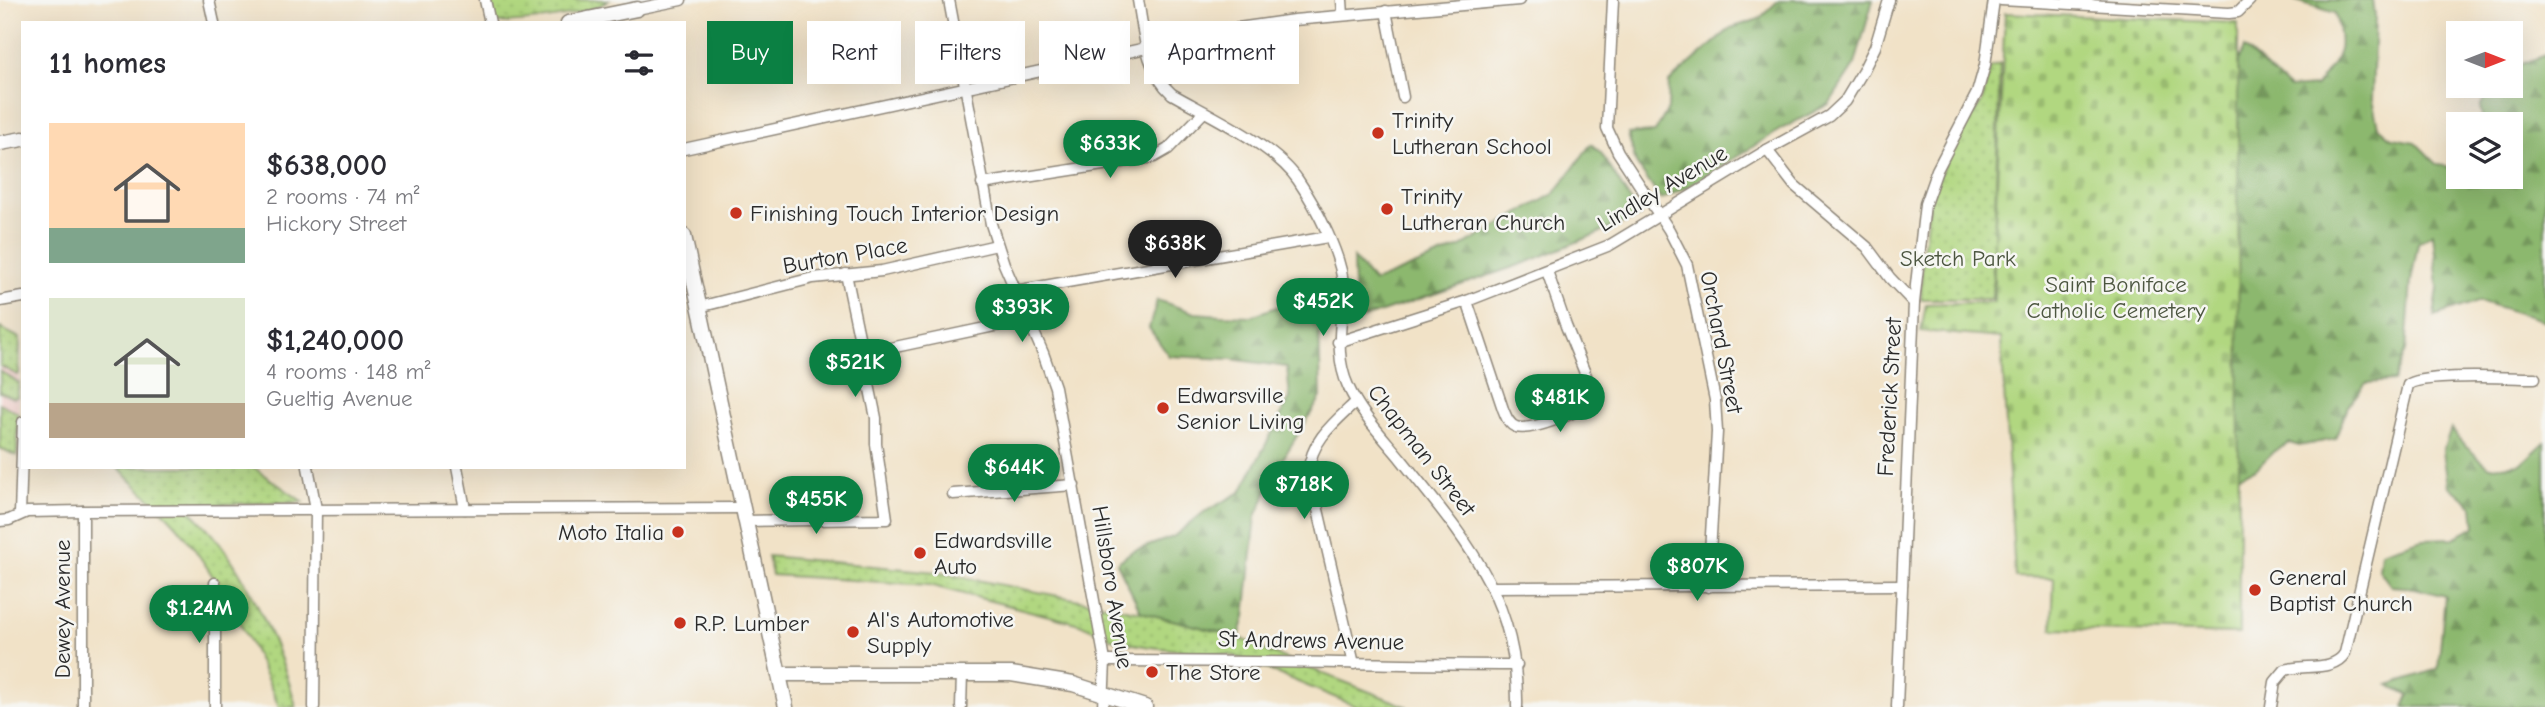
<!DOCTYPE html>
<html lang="en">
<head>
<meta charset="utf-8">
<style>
  :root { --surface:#fff; --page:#f2f2f3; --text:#2b2b33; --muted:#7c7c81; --accent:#0b8043 }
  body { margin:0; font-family:"Comic Neue",sans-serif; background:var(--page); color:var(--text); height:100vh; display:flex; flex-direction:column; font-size:26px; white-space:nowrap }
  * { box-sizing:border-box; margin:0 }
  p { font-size:23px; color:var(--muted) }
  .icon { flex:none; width:38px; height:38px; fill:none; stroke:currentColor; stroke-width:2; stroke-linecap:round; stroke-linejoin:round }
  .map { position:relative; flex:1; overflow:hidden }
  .side { position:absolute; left:21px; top:21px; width:665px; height:448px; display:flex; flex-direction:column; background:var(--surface); border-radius:0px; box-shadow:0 7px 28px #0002 }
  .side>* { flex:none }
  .hud { position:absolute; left:707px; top:21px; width:665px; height:63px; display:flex; gap:14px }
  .needle { width:46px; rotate:90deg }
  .controls { position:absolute; left:2446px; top:21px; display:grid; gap:14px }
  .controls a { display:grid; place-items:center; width:77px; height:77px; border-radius:0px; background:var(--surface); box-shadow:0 7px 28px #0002; font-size:35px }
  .price { position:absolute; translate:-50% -60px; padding:0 16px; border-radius:24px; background:var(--accent); color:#fff; font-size:23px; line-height:46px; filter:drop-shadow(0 2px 4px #0008) }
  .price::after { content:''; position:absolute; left:50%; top:42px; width:21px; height:16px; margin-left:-10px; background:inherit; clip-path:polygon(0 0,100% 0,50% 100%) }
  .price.selected { background:#222; color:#fff }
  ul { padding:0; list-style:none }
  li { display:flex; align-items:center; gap:21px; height:175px; padding:0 28px }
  li span { display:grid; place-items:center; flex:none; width:196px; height:140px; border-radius:0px; color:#555 }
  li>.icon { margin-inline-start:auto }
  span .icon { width:84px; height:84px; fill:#fffc; stroke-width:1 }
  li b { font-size:30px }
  h2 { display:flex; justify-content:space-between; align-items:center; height:84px; padding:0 28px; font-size:30px }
  .chip { padding:0 24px; border-radius:0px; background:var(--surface); box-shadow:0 7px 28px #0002; font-size:24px; line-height:63px }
  .chip.selected { background:var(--accent); color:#fff }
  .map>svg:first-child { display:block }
</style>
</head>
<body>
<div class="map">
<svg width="2545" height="707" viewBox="0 0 2545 707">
  <defs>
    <pattern id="green-dots" width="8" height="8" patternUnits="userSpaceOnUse" patternTransform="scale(1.75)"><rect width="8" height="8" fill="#b1d780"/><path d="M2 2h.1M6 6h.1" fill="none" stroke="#98b96f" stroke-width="1.8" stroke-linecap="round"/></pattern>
    <pattern id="forest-firs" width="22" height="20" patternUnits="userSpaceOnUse" patternTransform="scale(1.75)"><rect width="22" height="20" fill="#8cb86e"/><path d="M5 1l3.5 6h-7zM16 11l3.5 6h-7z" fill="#73965b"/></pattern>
    <pattern id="cemetery-stones" width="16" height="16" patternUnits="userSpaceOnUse" patternTransform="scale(1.75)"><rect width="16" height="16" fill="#b1d780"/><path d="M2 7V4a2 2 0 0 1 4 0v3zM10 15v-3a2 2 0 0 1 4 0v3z" fill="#98b96f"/></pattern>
  </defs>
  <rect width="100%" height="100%" fill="#f6f6f2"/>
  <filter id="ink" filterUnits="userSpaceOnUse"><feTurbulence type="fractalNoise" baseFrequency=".0143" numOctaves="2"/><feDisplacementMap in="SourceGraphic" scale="14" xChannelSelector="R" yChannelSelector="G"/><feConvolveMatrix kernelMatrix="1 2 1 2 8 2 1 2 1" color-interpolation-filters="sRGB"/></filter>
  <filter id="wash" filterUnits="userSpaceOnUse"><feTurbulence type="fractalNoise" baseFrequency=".00686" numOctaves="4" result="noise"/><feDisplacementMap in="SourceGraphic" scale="28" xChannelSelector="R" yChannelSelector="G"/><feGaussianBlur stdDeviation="1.57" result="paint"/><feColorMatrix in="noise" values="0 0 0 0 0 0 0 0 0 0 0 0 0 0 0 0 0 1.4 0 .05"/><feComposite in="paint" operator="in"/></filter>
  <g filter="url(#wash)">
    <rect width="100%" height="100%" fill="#f1e2c7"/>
    <path fill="#f7d0cb" d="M 0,328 L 20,338 L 17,456 L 0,448 Z"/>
    <g fill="url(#green-dots)" stroke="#6e8156" stroke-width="2">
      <path d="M 490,0 L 609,0 C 585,17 525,23 495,23 Z"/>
      <path d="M 2000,64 L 1992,299 L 1921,299 L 1922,261 L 1929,203 L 1939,176 L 1962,131 L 1982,102 L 1990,68 Z"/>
      <path d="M 0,328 L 20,338 L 19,374 L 17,375 L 0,366 Z"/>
      <path d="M 0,371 L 19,383 L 17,397 L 13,398 L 0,392 Z"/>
      <path d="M 0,403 L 18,413 L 17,456 L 0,448 Z"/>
      <path d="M 117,467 L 253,467 L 303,502 L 185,505 C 195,516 206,526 215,537 C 249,579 283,655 296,707 L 279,707 C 254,645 223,586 182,532 C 163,509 138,488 117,467 Z"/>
      <path d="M 768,556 L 936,572 L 1141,612 L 1239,637 L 1261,649 L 1408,707 L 1358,707 L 1235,656 L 1150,647 L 1117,641 L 1080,624 L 929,585 L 772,575 Z"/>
    </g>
    <g fill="url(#forest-firs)" stroke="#5c724c" stroke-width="2">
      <path d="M 1779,0 L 1873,0 L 1855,64 L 1829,104 L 1783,128 L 1691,185 L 1661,200 L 1636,163 L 1628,134 L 1655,132 L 1668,109 L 1669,82 L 1731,28 L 1759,19 Z"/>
      <path d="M 2294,0 L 2373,0 L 2375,15 L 2372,100 L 2378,126 L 2392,138 L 2415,142 L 2438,165 L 2459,168 L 2459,177 L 2511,177 L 2511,124 L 2484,124 L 2480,107 L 2491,86 L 2511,86 L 2511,68 L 2545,55 L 2545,321 L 2479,301 L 2434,316 L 2438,288 L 2433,233 L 2418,243 L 2411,281 L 2406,351 L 2394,381 L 2366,383 L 2348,406 L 2335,439 L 2299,446 L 2290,443 L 2274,451 L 2256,469 L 2227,480 L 2233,72 L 2244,48 L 2289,88 L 2316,86 C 2340,55 2345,52 2335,13 Z"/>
      <path d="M 1591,144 L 1601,153 L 1640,216 L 1528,262 L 1355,321 L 1353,258 L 1374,282 L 1461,247 L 1555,193 Z"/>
      <path d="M 1157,300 L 1195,313 L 1221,315 L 1251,316 L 1288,303 L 1322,307 L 1319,325 L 1321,397 L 1282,460 L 1256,516 L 1245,617 L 1239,637 L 1141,612 L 1117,563 L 1131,552 L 1173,537 L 1204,512 L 1241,492 L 1290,398 L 1287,367 L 1231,359 L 1169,356 L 1149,328 Z"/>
      <path d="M 2451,429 L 2465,446 L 2490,467 L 2521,464 L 2545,442 L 2545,707 L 2404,707 L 2409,695 L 2389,685 L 2438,669 L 2445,596 L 2415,588 L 2391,586 L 2379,570 L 2381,552 L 2423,539 L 2454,538 L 2475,527 L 2473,506 L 2448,485 L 2443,451 Z"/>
    </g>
    <path fill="url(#cemetery-stones)" stroke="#6e8156" stroke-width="2" d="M 2005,13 L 2238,23 L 2239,634 L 2052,629 L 2054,578 L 2015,577 L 2001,338 L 1921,331 L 1926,304 L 1994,302 L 1994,244 Z"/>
  </g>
  <g filter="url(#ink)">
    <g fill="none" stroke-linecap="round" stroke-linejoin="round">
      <g stroke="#8e8679" stroke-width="13">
        <g id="minor">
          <path d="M 209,0 L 214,23"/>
          <path d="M 485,0 L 490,23"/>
          <path d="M 949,0 L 991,224 L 1004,264 L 1043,353 L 1055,387 L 1105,661 L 1103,707"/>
          <path d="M 1138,0 C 1144,33 1145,70 1172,94 C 1209,115 1274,145 1298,180 C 1315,205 1343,257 1343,287 C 1343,321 1333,353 1348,386 C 1360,413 1382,436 1401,459 C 1465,539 1519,598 1517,707"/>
          <path d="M 1342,0 L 1343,15"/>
          <path d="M 1613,0 L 1607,128 L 1618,152 L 1669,230 L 1687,265 L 1715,400 L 1717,432 L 1708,587"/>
          <path d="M 2001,0 L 2229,13 L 2238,12 L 2250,0"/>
          <path d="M 637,9 L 681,0"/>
          <path d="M 1386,11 L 1403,97"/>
          <path d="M 684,149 L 1238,28 L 1294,20 L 1519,0"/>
          <path d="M 1767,150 L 1794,185 L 1867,247 L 1890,278 L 1914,303 L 1897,707"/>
          <path d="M 982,184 L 1154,157 L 1168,149 L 1204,112"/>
          <path d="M 1015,291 L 1328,237"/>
          <path d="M 0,301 L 23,297"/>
          <path d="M 1467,301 L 1503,409 C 1506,416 1508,424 1516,427 C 1532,432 1577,412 1591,403 L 1593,393 L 1566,326 L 1547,271"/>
          <path d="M 1914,303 L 1925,204 L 1937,170 L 1977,93 L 1985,65 L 1994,0"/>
          <path d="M 699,307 L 813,278 L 882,271 L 997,245"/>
          <path d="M 1338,342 L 1467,301 L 1610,245 L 1767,150 L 1829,116 L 1845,101 L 1863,71 L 1875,47 L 1889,0"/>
          <path d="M 862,354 L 1028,319"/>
          <path d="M 308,467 L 316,509 L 314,707"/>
          <path d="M 457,467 L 465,509"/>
          <path d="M 953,494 L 1074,485"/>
          <path d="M 20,514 L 23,422"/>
          <path d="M 0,521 L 9,520 L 27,512 L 83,511 L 742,508"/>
          <path d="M 745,521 L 887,519 L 876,444 L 876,418 L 846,274"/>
          <path d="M 1493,587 L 1902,585"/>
          <path d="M 1105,661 C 1242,661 1379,664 1517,665"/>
          <path d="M 1354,664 L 1309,471 C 1310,441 1336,421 1356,402"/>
          <path d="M 83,707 L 83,511"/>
          <path d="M 215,707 L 215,583"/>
          <path d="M 961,707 L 962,674"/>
          <path d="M 2271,707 L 2275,682 L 2285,670 C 2304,664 2334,672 2345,653 L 2408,385 C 2422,373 2512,378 2535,378"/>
        </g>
      </g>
      <g stroke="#8e8679" stroke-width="17">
        <g id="major">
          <path d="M 568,23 L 637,9"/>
          <path d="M 0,143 L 23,139"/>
          <path d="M 684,236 L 786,707"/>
          <path d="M 779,674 L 1011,674 L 1073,684 L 1145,707"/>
        </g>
      </g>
      <use href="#minor" stroke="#fff" stroke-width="10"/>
      <use href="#major" stroke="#fff" stroke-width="14"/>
    </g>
  </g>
  <g fill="#c8321e" stroke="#f6f6f2" stroke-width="2.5">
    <circle cx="1378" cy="133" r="7"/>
    <circle cx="1387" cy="209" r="7"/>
    <circle cx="736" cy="213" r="7"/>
    <circle cx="1163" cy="408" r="7"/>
    <circle cx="678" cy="532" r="7"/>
    <circle cx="920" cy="553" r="7"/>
    <circle cx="2255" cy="590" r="7"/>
    <circle cx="680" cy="623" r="7"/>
    <circle cx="853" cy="632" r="7"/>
    <circle cx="1152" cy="672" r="7"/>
  </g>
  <g text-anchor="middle" stroke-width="5" stroke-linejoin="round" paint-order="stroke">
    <g font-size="23" fill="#2b2b2b" stroke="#f6f6f2" text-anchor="start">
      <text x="1392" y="128">Trinity<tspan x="1392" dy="26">Lutheran School</tspan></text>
      <text x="1401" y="204">Trinity<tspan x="1401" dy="26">Lutheran Church</tspan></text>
      <text x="750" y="221">Finishing Touch Interior Design</text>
      <text x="1177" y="403">Edwarsville<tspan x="1177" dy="26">Senior Living</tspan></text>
      <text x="664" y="540" text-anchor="end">Moto Italia</text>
      <text x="934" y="548">Edwardsville<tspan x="934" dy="26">Auto</tspan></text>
      <text x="2269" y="585">General<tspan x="2269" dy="26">Baptist Church</tspan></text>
      <text x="867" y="627">Al's Automotive<tspan x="867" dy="26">Supply</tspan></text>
      <text x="694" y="631">R.P. Lumber</text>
      <text x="1166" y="680">The Store</text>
    </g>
    <g font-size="23" fill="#2b2b2b" stroke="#f6f6f2">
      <text transform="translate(1662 188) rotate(-31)" y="8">Lindley Avenue</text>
      <text transform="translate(845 255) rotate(-10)" y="8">Burton Place</text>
      <text transform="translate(1722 342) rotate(79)" y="8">Orchard Street</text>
      <text transform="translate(1889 397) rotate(-87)" y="8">Frederick Street</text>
      <text transform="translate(1422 450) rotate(52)" y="8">Chapman Street</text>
      <text transform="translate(1113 587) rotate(81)" y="8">Hillsboro Avenue</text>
      <text transform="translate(62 609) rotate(-90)" y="8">Dewey Avenue</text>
      <text transform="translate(1311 640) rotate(1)" y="8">St Andrews Avenue</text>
    </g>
    <g font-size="23" fill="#4c5640" stroke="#f6f6f2">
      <text x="1958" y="266">Sketch Park</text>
      <text x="2116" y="292">Saint Boniface<tspan x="2116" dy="26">Catholic Cemetery</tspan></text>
    </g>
  </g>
</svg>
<div class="controls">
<a><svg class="needle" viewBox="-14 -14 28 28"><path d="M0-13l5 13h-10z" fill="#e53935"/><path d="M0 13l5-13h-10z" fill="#7c7c81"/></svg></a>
<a><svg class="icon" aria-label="layers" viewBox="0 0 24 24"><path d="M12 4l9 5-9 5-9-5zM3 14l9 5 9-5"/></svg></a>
</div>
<b class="price" style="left:1110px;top:180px">$633K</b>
<b class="price selected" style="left:1175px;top:280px">$638K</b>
<b class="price" style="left:1323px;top:338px">$452K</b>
<b class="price" style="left:1022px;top:344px">$393K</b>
<b class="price" style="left:855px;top:399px">$521K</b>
<b class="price" style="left:1560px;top:434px">$481K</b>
<b class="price" style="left:1014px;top:504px">$644K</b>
<b class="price" style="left:1304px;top:521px">$718K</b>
<b class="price" style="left:816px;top:536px">$455K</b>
<b class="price" style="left:1697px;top:603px">$807K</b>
<b class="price" style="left:199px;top:645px">$1.24M</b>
<div class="hud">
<a class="chip selected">Buy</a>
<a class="chip">Rent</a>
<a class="chip">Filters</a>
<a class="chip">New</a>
<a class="chip">Apartment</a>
</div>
<section class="side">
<h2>11 homes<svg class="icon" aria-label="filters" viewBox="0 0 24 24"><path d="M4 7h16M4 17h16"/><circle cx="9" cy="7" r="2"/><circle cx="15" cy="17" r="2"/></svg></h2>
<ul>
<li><span style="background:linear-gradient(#ffd9b3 75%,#7fa58c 0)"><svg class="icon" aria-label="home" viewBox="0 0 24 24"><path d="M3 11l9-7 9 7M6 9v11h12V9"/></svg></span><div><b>$638,000</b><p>2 rooms · 74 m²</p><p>Hickory Street</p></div></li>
<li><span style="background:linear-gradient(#dfe7d0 75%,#b9a48a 0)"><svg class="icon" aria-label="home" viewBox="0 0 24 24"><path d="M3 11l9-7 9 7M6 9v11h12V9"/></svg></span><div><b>$1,240,000</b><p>4 rooms · 148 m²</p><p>Gueltig Avenue</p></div></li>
</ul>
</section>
</div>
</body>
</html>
